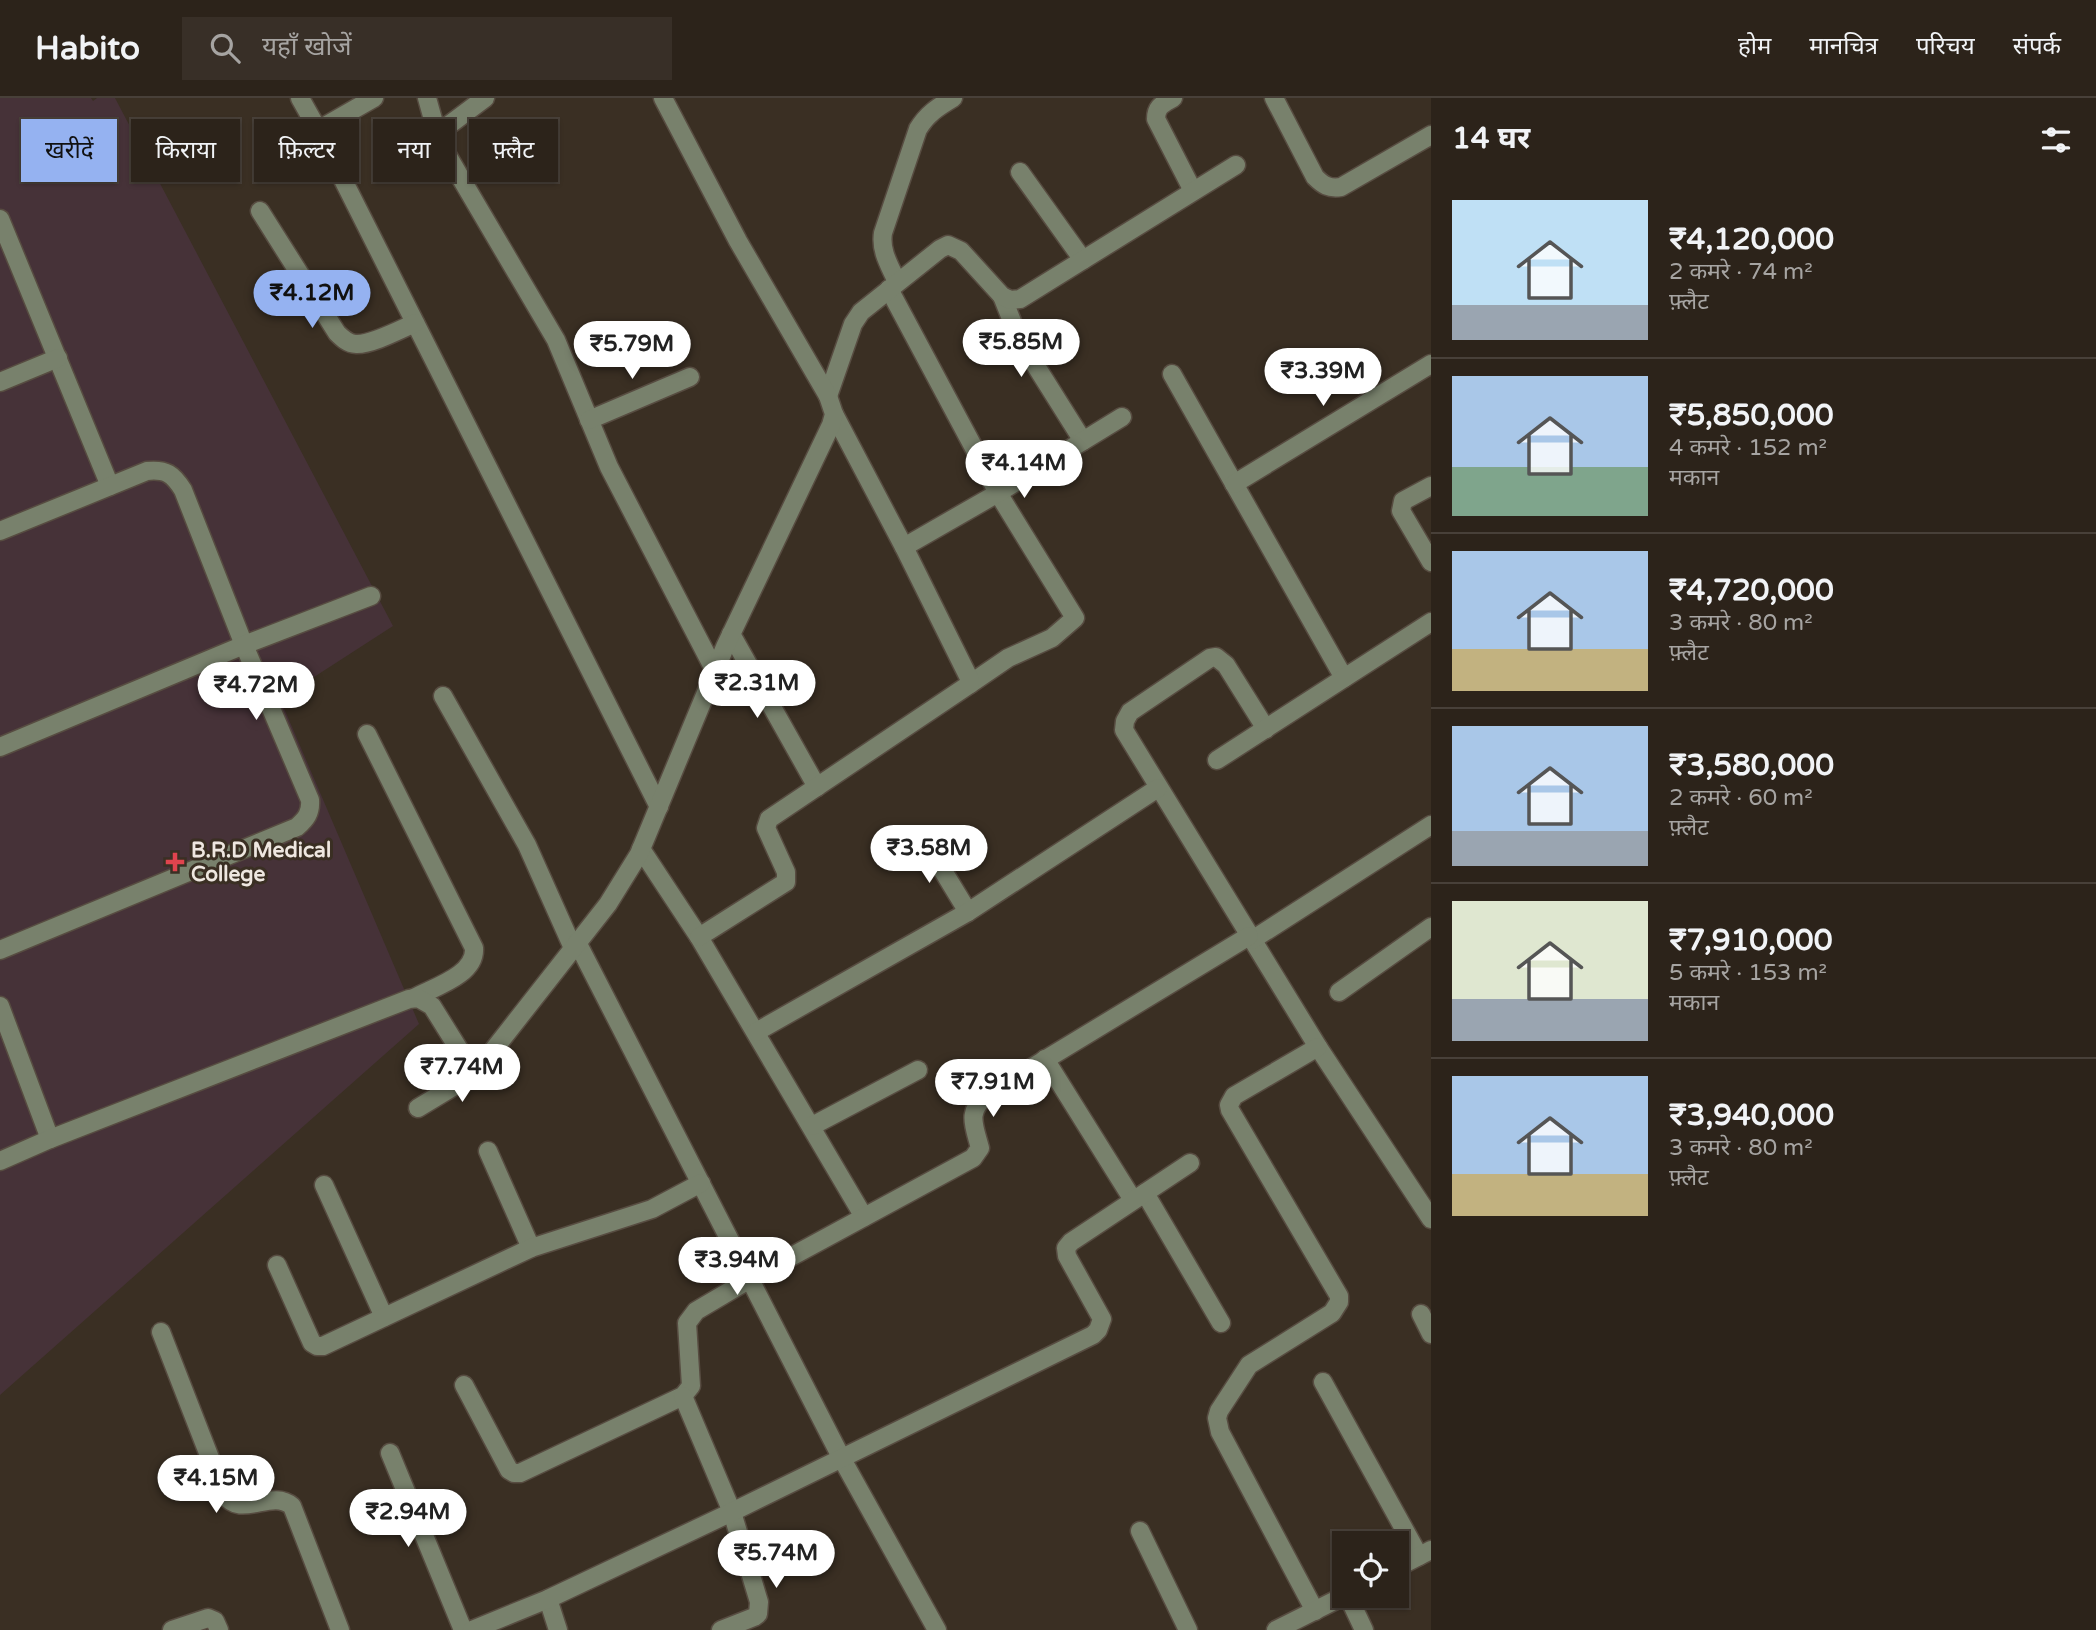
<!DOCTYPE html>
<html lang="hi">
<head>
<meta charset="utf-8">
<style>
  :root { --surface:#2c231a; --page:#382f27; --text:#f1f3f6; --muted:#a6a4a2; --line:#484039; --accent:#95b2f1 }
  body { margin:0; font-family:"Varela Round","Noto Sans Devanagari",sans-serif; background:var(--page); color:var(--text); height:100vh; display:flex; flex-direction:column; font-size:26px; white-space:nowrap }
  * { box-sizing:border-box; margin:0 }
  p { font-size:23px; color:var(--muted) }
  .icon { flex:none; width:38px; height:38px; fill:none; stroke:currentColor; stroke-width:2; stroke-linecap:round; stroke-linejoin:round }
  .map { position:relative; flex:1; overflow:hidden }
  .drawer { display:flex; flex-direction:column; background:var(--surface); width:665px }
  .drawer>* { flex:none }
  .hud { position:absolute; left:21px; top:21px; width:665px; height:63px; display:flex; gap:14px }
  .fabs { position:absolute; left:1332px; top:1433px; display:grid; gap:14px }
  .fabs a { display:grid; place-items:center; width:77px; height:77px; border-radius:0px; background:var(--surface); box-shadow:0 2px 5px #0004,0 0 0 2px var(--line); font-size:35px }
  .price { position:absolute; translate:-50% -60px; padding:0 16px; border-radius:24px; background:#fff; color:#222; font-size:23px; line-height:46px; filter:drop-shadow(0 2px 4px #0008) }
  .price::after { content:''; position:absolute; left:50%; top:42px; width:21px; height:16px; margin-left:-10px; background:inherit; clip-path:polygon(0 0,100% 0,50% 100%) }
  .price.selected { background:var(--accent); color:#111 }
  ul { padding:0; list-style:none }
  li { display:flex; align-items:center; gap:21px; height:175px; padding:0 21px }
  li+li { border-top:2px solid var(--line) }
  li span { display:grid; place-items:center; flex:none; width:196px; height:140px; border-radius:0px; color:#555 }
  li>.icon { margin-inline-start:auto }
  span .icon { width:84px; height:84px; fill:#fffc; stroke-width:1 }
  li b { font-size:30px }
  h2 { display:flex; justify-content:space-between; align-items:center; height:84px; padding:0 21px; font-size:30px }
  .chip { padding:0 24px; border-radius:0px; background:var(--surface); box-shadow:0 2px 5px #0004,0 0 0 2px var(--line); font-size:24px; line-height:63px }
  .chip.selected { background:var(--accent); color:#111 }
  header { display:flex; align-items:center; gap:42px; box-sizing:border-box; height:98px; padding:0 35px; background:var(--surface); border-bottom:2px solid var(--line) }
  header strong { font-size:33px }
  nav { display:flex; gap:38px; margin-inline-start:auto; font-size:24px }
  .search { width:490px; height:63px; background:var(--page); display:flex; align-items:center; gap:18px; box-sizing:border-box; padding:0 24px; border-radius:0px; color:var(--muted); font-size:26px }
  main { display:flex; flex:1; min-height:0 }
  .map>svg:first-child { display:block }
</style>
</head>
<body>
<header>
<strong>Habito</strong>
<div class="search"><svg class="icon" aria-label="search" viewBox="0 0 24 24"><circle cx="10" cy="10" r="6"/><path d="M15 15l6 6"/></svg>यहाँ खोजें</div>
<nav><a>होम</a><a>मानचित्र</a><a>परिचय</a><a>संपर्क</a></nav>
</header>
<main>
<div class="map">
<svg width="1431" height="1532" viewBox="0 0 1431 1532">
  <rect width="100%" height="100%" fill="#3a2f23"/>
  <path fill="#463238" d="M 0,0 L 91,0 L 93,3 L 97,0 L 115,0 L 393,528 L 280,601 L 419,926 L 0,1297 Z"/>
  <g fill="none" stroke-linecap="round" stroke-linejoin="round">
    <g stroke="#574c41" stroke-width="21">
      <g id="minor">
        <path d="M 300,0 L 318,32 L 659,709"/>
        <path d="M 427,0 L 439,43 L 556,242 L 609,369 L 715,573"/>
        <path d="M 1173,0 C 1163,6 1156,8 1156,21 L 1193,93"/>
        <path d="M 1274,0 L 1315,79 C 1323,87 1329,91 1341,89 L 1431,37"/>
        <path d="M 318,32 L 374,0"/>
        <path d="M 437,36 L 485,0"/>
        <path d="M 1020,74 L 1083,162"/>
        <path d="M 260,113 L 337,235 C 342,240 348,246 356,246 C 371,247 401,231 415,225"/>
        <path d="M 0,121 L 110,388"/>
        <path d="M 897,184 C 890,168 880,153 883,135 L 918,31 C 927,16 938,9 953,0"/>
        <path d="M 889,191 L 998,395 L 1075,520 L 1052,540 L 1008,560 L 970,586"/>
        <path d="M 1002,198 L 1019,241 L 1083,343"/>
        <path d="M 1172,276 L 1344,580"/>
        <path d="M 0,284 L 58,260"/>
        <path d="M 828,298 L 853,226 L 861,214 L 940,151 L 948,147 L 961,153 L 1002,198 L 1010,202 L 1020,201 L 1236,67"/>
        <path d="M 589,322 L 690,279"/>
        <path d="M 1234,386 L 1431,266"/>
        <path d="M 1431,388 L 1403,403 L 1401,413 L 1431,464"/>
        <path d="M 0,433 L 147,373 C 166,371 173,376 183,392 L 244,547 L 310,702 C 311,715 306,721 297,729 L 0,852"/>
        <path d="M 904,449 L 998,395 L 1122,319"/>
        <path d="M 731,536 L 817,689"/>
        <path d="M 443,598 L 527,747 L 573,850"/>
        <path d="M 1266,631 L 1226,567 L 1216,559 L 1210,560 L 1130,614 L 1125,623 L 1124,632 L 1318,949 L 1431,1121"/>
        <path d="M 367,636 L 474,850 C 476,877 434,889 414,900"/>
        <path d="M 0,649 L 244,547 L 371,498"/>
        <path d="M 1217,662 L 1431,524"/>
        <path d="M 923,740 L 968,814"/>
        <path d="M 641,751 L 699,839 L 864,1119"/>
        <path d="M 699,839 L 786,784 L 786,774 L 766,730 L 769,721 L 970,586 L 970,582 L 904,449 L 834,316"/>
        <path d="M 1252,842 L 1431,727"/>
        <path d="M 577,844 L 842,1361 L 937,1532"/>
        <path d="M 1339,894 L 1431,829"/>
        <path d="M 0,908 L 50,1041"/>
        <path d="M 756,934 L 968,814 L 1158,690"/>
        <path d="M 1045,961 L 1133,1102"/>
        <path d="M 418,1010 L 461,984 L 475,970"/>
        <path d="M 812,1028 L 918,972"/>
        <path d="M 488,1053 L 531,1150"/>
        <path d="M 0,1063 L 50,1041 L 409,901 L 418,900 L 432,908 L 470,969 L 475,970 L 484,964 L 608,806 L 639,756 L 725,549 L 831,327 L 834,316 L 828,298 L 738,143 L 663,0"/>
        <path d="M 324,1087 L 384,1219"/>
        <path d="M 1145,1095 L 1221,1225"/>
        <path d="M 277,1167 L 312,1245 L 317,1248 L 323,1248 L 531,1150 L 652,1111 L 701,1085"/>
        <path d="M 1421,1216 L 1431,1236"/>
        <path d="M 161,1234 L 224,1396 C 241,1422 271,1390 292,1408 L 340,1532"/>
        <path d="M 1323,1284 L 1419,1458"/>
        <path d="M 464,1287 L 509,1372 L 514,1375 L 520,1375 L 683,1298 L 691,1288 L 687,1225 L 696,1213 L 750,1181 L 973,1060 L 980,1050 C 974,1027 966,1014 987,997 L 1249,838"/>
        <path d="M 683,1298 L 732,1414 L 759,1504 L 758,1516 L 754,1519 L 721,1532"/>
        <path d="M 390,1355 L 463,1532"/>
        <path d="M 1140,1433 L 1188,1532"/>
        <path d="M 1396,1470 L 1431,1452"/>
        <path d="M 1348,1498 L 1364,1532"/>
        <path d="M 548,1501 L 558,1532"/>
        <path d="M 1315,1513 L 1220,1334 L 1217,1320 L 1219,1313 L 1249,1267 L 1332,1215 L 1339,1204 L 1339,1198 L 1230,1012 L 1229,1007 L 1234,998 L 1318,949"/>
        <path d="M 172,1532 L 208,1520 L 215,1523 L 219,1532"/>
        <path d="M 472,1532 L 548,1501 L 732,1414 L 1093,1237 L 1098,1232 L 1102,1221 L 1067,1158 L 1066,1150 L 1071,1144 L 1190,1065"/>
        <path d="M 1276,1532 L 1344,1498"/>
      </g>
    </g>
    <use href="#minor" stroke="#78816c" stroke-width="18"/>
  </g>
  <path fill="#e0444e" stroke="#3a2f23" stroke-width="2.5" d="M171.5 753.5h7v7h7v7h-7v7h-7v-7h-7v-7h7z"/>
  <g text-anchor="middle" stroke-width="6" stroke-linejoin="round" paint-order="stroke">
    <g font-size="21" font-weight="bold" fill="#eee7e0" stroke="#3a2f23" text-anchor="start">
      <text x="191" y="759">B.R.D Medical<tspan x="191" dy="24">College</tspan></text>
    </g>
  </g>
</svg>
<div class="fabs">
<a><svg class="icon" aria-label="locate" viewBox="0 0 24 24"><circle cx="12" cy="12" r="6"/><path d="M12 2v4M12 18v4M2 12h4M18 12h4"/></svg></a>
</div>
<b class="price selected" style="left:312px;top:232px">₹4.12M</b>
<b class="price" style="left:1021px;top:281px">₹5.85M</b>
<b class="price" style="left:632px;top:283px">₹5.79M</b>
<b class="price" style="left:1323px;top:310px">₹3.39M</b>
<b class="price" style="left:1024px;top:402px">₹4.14M</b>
<b class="price" style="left:757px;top:622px">₹2.31M</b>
<b class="price" style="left:256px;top:624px">₹4.72M</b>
<b class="price" style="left:929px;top:787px">₹3.58M</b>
<b class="price" style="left:462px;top:1006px">₹7.74M</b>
<b class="price" style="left:993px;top:1021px">₹7.91M</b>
<b class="price" style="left:737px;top:1199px">₹3.94M</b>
<b class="price" style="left:216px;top:1417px">₹4.15M</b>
<b class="price" style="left:408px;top:1451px">₹2.94M</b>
<b class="price" style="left:776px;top:1492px">₹5.74M</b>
<div class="hud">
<a class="chip selected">खरीदें</a>
<a class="chip">किराया</a>
<a class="chip">फ़िल्टर</a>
<a class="chip">नया</a>
<a class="chip">फ़्लैट</a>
</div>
</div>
<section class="drawer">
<h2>14 घर<svg class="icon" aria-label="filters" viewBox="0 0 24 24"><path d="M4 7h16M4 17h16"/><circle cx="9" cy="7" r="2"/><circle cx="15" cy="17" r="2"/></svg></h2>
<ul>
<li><span style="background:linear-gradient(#bfe0f5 75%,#9aa5b1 0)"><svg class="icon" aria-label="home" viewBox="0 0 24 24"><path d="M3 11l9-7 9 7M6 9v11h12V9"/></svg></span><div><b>₹4,120,000</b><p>2 कमरे · 74 m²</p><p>फ़्लैट</p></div></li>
<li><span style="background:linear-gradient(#a9c7e8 65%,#7fa58c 0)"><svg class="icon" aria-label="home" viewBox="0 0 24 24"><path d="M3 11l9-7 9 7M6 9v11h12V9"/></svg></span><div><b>₹5,850,000</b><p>4 कमरे · 152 m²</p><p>मकान</p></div></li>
<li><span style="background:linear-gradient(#a9c7e8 70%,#c2b280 0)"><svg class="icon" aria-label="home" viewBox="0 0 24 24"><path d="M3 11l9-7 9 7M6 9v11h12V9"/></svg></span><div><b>₹4,720,000</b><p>3 कमरे · 80 m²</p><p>फ़्लैट</p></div></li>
<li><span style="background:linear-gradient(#a9c7e8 75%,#9aa5b1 0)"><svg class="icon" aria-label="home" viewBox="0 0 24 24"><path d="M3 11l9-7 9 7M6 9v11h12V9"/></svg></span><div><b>₹3,580,000</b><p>2 कमरे · 60 m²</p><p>फ़्लैट</p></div></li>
<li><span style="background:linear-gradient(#dfe7d0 70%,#9aa5b1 0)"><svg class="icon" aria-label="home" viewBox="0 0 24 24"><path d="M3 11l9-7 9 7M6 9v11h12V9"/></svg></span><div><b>₹7,910,000</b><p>5 कमरे · 153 m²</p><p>मकान</p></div></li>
<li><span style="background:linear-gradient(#a9c7e8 70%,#c2b280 0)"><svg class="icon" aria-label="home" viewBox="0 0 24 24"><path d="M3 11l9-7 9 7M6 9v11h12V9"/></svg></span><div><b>₹3,940,000</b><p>3 कमरे · 80 m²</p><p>फ़्लैट</p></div></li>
</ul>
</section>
</main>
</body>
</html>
